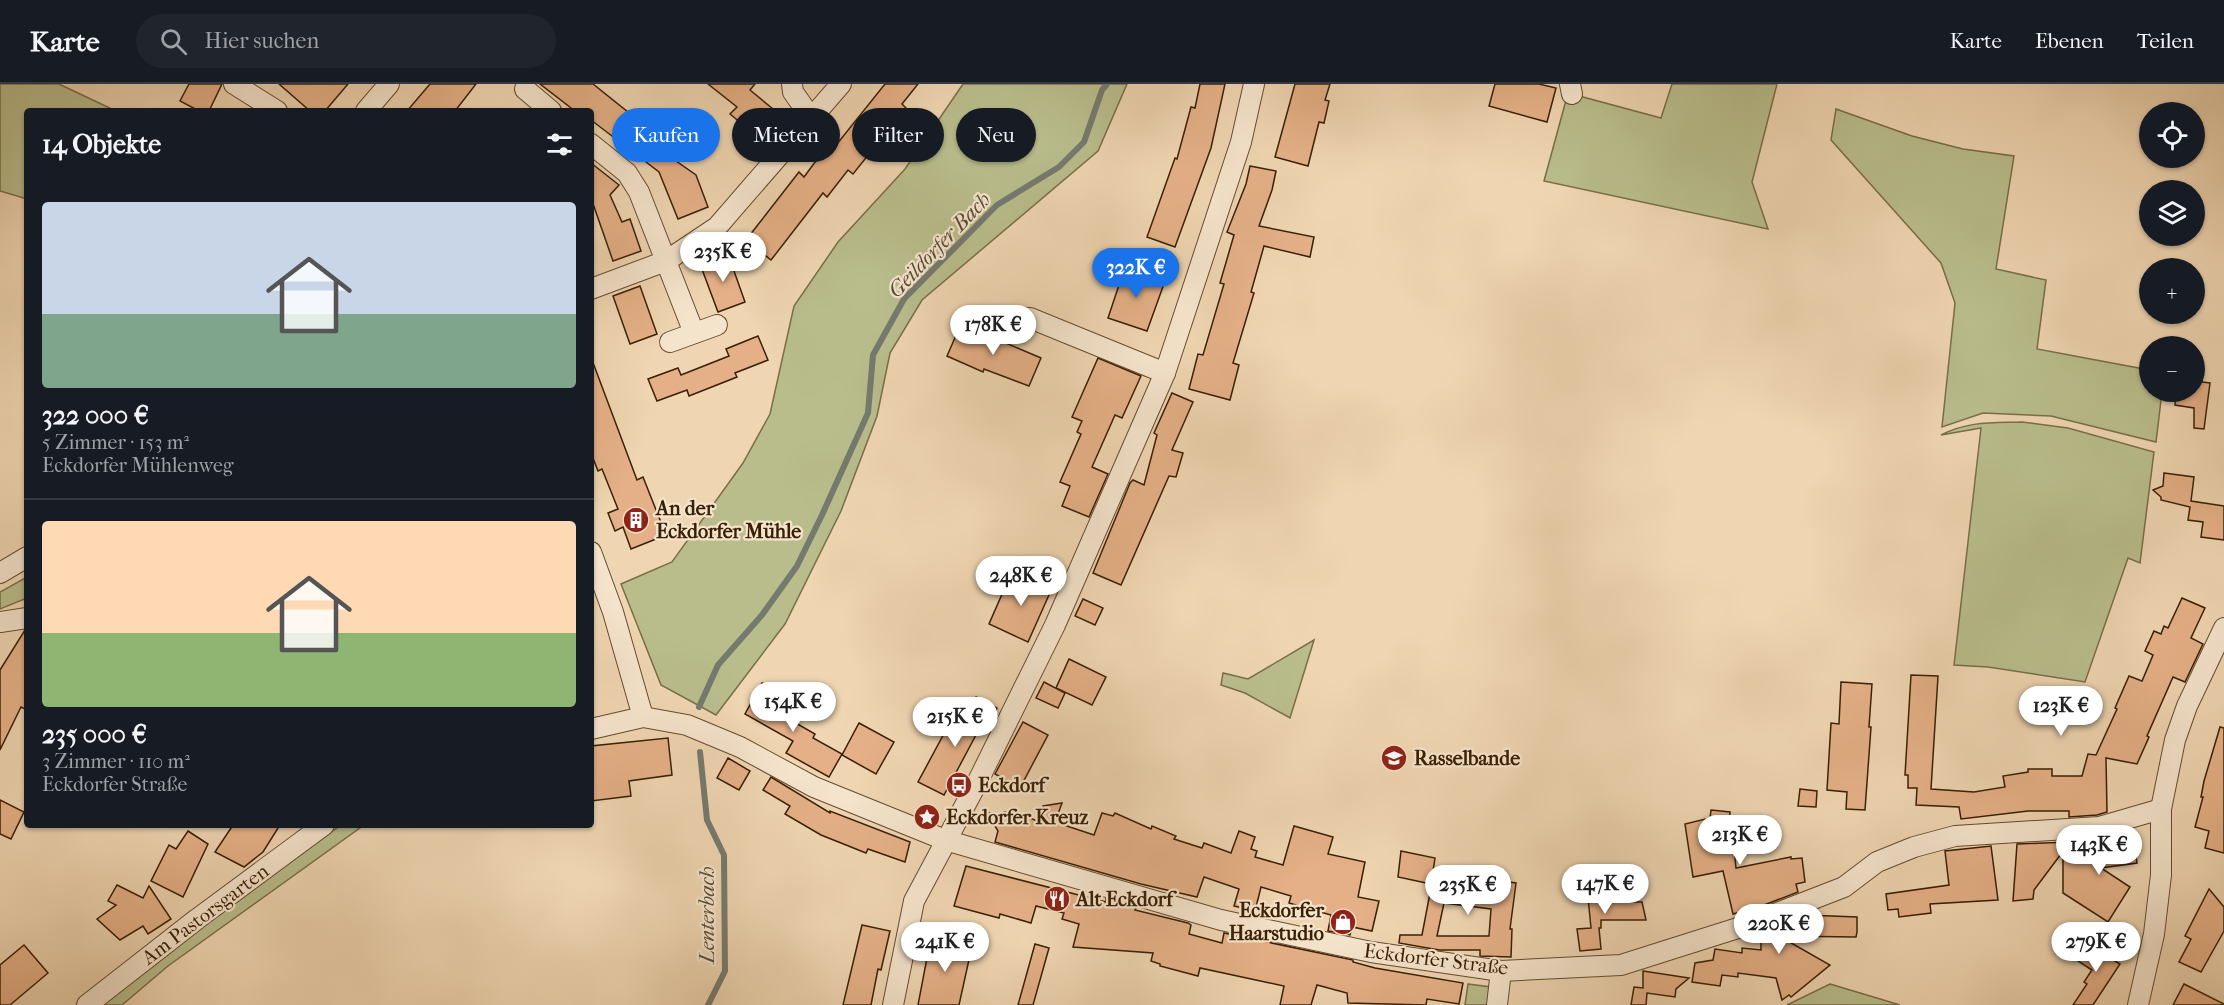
<!DOCTYPE html>
<html lang="de">
<head>
<meta charset="utf-8">
<style>
  :root { --surface:#171b24; --page:#20242c; --text:#f1f3f6; --muted:#9ea1a6; --line:#363941; --accent:#1a73e8 }
  body { margin:0; font-family:"IM FELL French Canon",serif; background:var(--page); color:var(--text); height:100vh; display:flex; flex-direction:column; font-size:22px; white-space:nowrap }
  * { box-sizing:border-box; margin:0 }
  p { font-size:20px; color:var(--muted) }
  .icon { flex:none; width:33px; height:33px; fill:none; stroke:currentColor; stroke-width:2; stroke-linecap:round; stroke-linejoin:round }
  .map { position:relative; flex:1; overflow:hidden }
  .details { position:absolute; left:24px; top:24px; width:570px; height:720px; display:flex; flex-direction:column; background:var(--surface); border-radius:6px; box-shadow:0 2px 4px #0004 }
  .details>* { flex:none }
  .hud { position:absolute; left:612px; top:24px; width:570px; height:54px; display:flex; gap:12px }
  .controls { position:absolute; left:2139px; top:18px; display:grid; gap:12px }
  .controls a { display:grid; place-items:center; width:66px; height:66px; border-radius:50%; background:var(--surface); box-shadow:0 2px 4px #0004; font-size:30px }
  .price { position:absolute; translate:-50% -51px; padding:0 14px; border-radius:21px; background:#fff; color:#222; font-size:20px; line-height:39px; filter:drop-shadow(0 2px 3px #0008) }
  .price::after { content:''; position:absolute; left:50%; top:36px; width:18px; height:14px; margin-left:-9px; background:inherit; clip-path:polygon(0 0,100% 0,50% 100%) }
  .price.active { background:var(--accent); color:#fff }
  ul { padding:0; list-style:none }
  li { display:grid; align-content:center; gap:12px; height:318px; padding:0 18px }
  li+li { border-top:2px solid var(--line) }
  li span { display:grid; place-items:center; height:186px; border-radius:6px; color:#555 }
  li>.icon { margin-inline-start:auto }
  span .icon { width:108px; height:108px; fill:#fffc; stroke-width:1 }
  li b { font-size:26px }
  h2 { display:flex; justify-content:space-between; align-items:center; height:72px; padding:0 18px; font-size:26px }
  .chip { padding:0 21px; border-radius:27px; background:var(--surface); box-shadow:0 2px 4px #0004; font-size:21px; line-height:54px }
  .chip.active { background:var(--accent); color:#fff }
  header { display:flex; align-items:center; gap:36px; box-sizing:border-box; height:84px; padding:0 30px; background:var(--surface); border-bottom:2px solid var(--line) }
  header strong { font-size:28px }
  nav { display:flex; gap:33px; margin-inline-start:auto; font-size:21px }
  .search { width:420px; height:54px; background:var(--page); display:flex; align-items:center; gap:15px; box-sizing:border-box; padding:0 21px; border-radius:33px; color:var(--muted); font-size:22px }
  .map>svg:first-child { display:block }
</style>
</head>
<body>
<header>
<strong>Karte</strong>
<div class="search"><svg class="icon" aria-label="search" viewBox="0 0 24 24"><circle cx="10" cy="10" r="6"/><path d="M15 15l6 6"/></svg>Hier suchen</div>
<nav><a>Karte</a><a>Ebenen</a><a>Teilen</a></nav>
</header>
<div class="map">
<svg width="2224" height="921" viewBox="0 0 2224 921">
  <rect width="100%" height="100%" fill="#efd5b1"/>
  <filter id="stains"><feTurbulence type="fractalNoise" baseFrequency=".00333" numOctaves="4"/><feColorMatrix values="0 0 0 0 .2 0 0 0 0 .09 0 0 0 0 .02 0 0 0 .5 -.17"/></filter>
  <radialGradient id="worn" r=".72"><stop offset=".6" stop-color="#630" stop-opacity="0"/><stop offset="1" stop-color="#630" stop-opacity=".3"/></radialGradient>
  <g fill="#b9bd8c" stroke="#796e48" stroke-width="1.5">
    <path d="M 0,0 L 59,0 L 116,27 L 27,27 L 27,115 L 0,107 Z"/>
    <path d="M 963,0 L 1127,0 L 1098,67 L 922,216 L 890,269 L 877,332 L 841,427 L 785,540 L 716,631 L 661,601 L 621,500 L 672,478 L 743,379 L 770,330 L 794,222 L 838,158 L 905,85 Z"/>
    <path d="M 1672,0 L 1777,0 L 1752,98 L 1768,145 L 1544,97 L 1568,9 L 1661,34 Z"/>
    <path d="M 1836,25 L 1912,52 L 1963,65 L 2014,72 L 1996,185 L 2046,196 L 2037,265 L 2149,286 L 2150,308 L 2162,308 L 2156,358 L 2051,332 L 1983,329 L 1942,343 L 1955,219 L 1941,179 L 1831,56 Z"/>
    <path d="M 2022,338 L 2068,344 L 2154,368 L 2140,479 L 2128,474 L 2085,598 L 1988,583 L 1954,581 L 1981,344 L 1941,351 C 1968,337 1992,339 2022,338 Z"/>
    <path d="M 27,493 L 27,514 L 0,525 L 0,508 Z"/>
    <path d="M 1314,556 L 1290,634 L 1245,609 L 1221,601 L 1223,589 L 1248,595 Z"/>
    <path d="M 341,741 L 364,741 L 168,882 L 122,921 L 96,921 Z"/>
    <path d="M 1468,900 L 1491,903 L 1489,921 L 1465,921 Z"/>
    <path d="M 1830,900 L 1900,921 L 1787,921 Z"/>
  </g>
  <g fill="none" stroke-linecap="round" stroke-linejoin="round">
    <g stroke="#757a6f" stroke-width="6">
      <path d="M 699,623 L 718,581 L 762,531 L 797,482 L 822,431 L 868,329 L 873,271 L 904,215 L 997,121 L 1059,83 L 1084,58 L 1102,6 L 1107,0"/>
      <path d="M 700,668 L 707,736 L 724,771 L 725,887 L 708,921"/>
    </g>
  </g>
  <g fill="#e5b087" stroke="#391f04" stroke-width="1.5" fill-rule="evenodd">
    <path d="M 189,0 L 222,0 L 209,27 L 199,27 L 180,17 Z"/>
    <path d="M 279,0 L 348,0 L 325,27 L 310,27 Z"/>
    <path d="M 430,0 L 476,0 L 455,27 L 407,27 Z"/>
    <path d="M 540,0 L 593,0 L 674,65 L 669,72 L 696,91 L 708,123 L 678,135 L 659,88 L 591,36 L 591,27 L 575,27 Z"/>
    <path d="M 708,0 L 755,0 L 750,6 L 773,25 L 768,30 L 780,39 L 760,63 L 749,54 L 753,49 L 730,30 L 737,23 Z"/>
    <path d="M 885,0 L 918,0 L 902,20 L 906,24 L 853,90 L 848,86 L 827,113 L 823,109 L 771,176 L 746,156 L 799,88 L 804,93 L 824,66 L 829,70 Z"/>
    <path d="M 1200,0 L 1225,0 L 1211,64 L 1175,163 L 1147,153 L 1175,74 L 1177,75 L 1191,23 L 1195,24 Z"/>
    <path d="M 1295,0 L 1330,0 L 1325,16 L 1329,17 L 1324,39 L 1319,38 L 1308,82 L 1275,73 Z"/>
    <path d="M 1495,0 L 1539,0 L 1556,4 L 1547,38 L 1489,22 Z"/>
    <path d="M 591,79 L 619,101 L 610,111 L 622,138 L 630,135 L 641,167 L 613,177 L 591,114 Z"/>
    <path d="M 1250,82 L 1276,87 L 1272,106 L 1259,142 L 1314,153 L 1310,173 L 1264,162 L 1251,208 L 1254,209 L 1233,279 L 1239,281 L 1230,316 L 1189,305 L 1198,270 L 1203,271 L 1224,200 L 1220,199 L 1234,151 L 1227,148 L 1246,100 Z"/>
    <path d="M 728,170 L 745,218 L 718,228 L 700,180 Z"/>
    <path d="M 1125,183 L 1165,197 L 1147,247 L 1108,234 Z"/>
    <path d="M 640,202 L 657,250 L 630,260 L 613,212 Z"/>
    <path d="M 961,240 L 1041,274 L 1029,302 L 984,285 L 983,288 L 947,272 Z"/>
    <path d="M 758,252 L 768,276 L 735,289 L 737,293 L 689,312 L 687,306 L 657,317 L 648,295 L 678,284 L 681,291 L 729,272 L 726,265 Z"/>
    <path d="M 1098,274 L 1141,292 L 1122,334 L 1115,331 L 1092,383 L 1108,390 L 1089,433 L 1062,422 L 1070,402 L 1060,398 L 1081,350 L 1077,348 L 1082,337 L 1072,333 Z"/>
    <path d="M 592,276 L 637,396 L 643,393 L 666,451 L 631,465 L 623,443 L 615,447 L 608,429 L 618,425 L 602,385 L 598,387 L 591,369 Z"/>
    <path d="M 2194,297 L 2210,299 L 2204,345 L 2194,344 L 2194,324 L 2175,321 L 2176,308 L 2194,308 Z"/>
    <path d="M 1172,309 L 1193,318 L 1172,366 L 1183,369 L 1176,393 L 1169,392 L 1121,501 L 1093,489 L 1130,399 L 1133,396 L 1144,401 L 1157,351 L 1154,349 Z"/>
    <path d="M 2164,389 L 2194,393 L 2191,417 L 2224,422 L 2224,456 L 2201,453 L 2203,438 L 2188,436 L 2190,423 L 2161,416 L 2161,413 L 2153,406 L 2163,402 Z"/>
    <path d="M 1010,492 L 1030,501 L 1034,494 L 1053,502 L 1028,558 L 989,540 Z"/>
    <path d="M 2182,514 L 2205,524 L 2191,554 L 2203,560 L 2185,598 L 2173,593 L 2147,652 L 2149,653 L 2137,680 L 2106,674 L 2107,728 L 2097,731 L 2069,733 L 2069,727 L 2028,727 L 1961,735 L 1959,723 L 1916,721 L 1917,704 L 1908,704 L 1908,691 L 1905,691 L 1911,591 L 1938,592 L 1931,705 L 1974,708 L 2005,703 L 2003,692 L 2028,688 L 2028,685 L 2052,685 L 2052,692 L 2082,692 L 2088,670 L 2096,671 L 2117,625 L 2115,624 L 2129,592 L 2142,597 L 2153,571 L 2145,567 L 2154,547 L 2161,550 L 2164,542 L 2168,544 Z"/>
    <path d="M 1083,515 L 1103,524 L 1095,541 L 1075,532 Z"/>
    <path d="M 25,546 L 27,546 L 27,626 L 21,623 L 0,666 L 0,586 Z"/>
    <path d="M 1069,575 L 1106,593 L 1092,621 L 1056,604 Z"/>
    <path d="M 1044,598 L 1065,609 L 1058,624 L 1036,614 Z"/>
    <path d="M 1841,598 L 1872,600 L 1869,643 L 1871,643 L 1865,726 L 1846,725 L 1847,708 L 1827,706 L 1831,639 L 1839,640 Z"/>
    <path d="M 762,599 L 778,607 L 771,619 L 789,629 L 787,634 L 815,650 L 813,654 L 842,670 L 829,693 L 786,669 L 793,657 L 745,630 Z"/>
    <path d="M 976,613 L 997,624 L 990,639 L 984,636 L 944,711 L 918,698 L 947,644 L 957,649 Z"/>
    <path d="M 1023,638 L 1048,651 L 1020,704 L 995,690 Z"/>
    <path d="M 859,639 L 894,658 L 876,690 L 842,671 Z"/>
    <path d="M 2220,643 L 2224,644 L 2224,769 L 2205,764 L 2209,747 L 2195,743 L 2203,713 L 2201,713 L 2204,697 Z"/>
    <path d="M 668,654 L 672,691 L 629,697 L 631,712 L 591,717 L 591,662 Z"/>
    <path d="M 728,674 L 750,687 L 739,706 L 717,694 Z"/>
    <path d="M 771,693 L 830,729 L 830,727 L 910,758 L 905,778 L 868,765 L 866,769 L 821,751 L 785,730 L 790,722 L 763,706 Z"/>
    <path d="M 1800,705 L 1817,707 L 1816,723 L 1798,722 Z"/>
    <path d="M 0,716 L 24,728 L 11,755 L 0,750 Z"/>
    <path d="M 1062,719 L 1055,738 L 1094,751 L 1102,729 L 1113,732 L 1115,729 L 1151,745 L 1152,742 L 1176,752 L 1174,755 L 1202,764 L 1204,759 L 1231,769 L 1239,747 L 1255,753 L 1251,765 L 1257,767 L 1255,773 L 1283,781 L 1294,742 L 1333,753 L 1328,770 L 1365,778 L 1358,813 L 1379,817 L 1372,847 L 1352,843 L 1350,851 L 1328,847 L 1331,831 L 1289,819 L 1291,812 L 1261,803 L 1255,827 L 1234,822 L 1239,805 L 1204,793 L 1197,813 L 1141,800 L 995,758 L 998,747 L 987,728 L 1003,733 L 1004,728 L 1015,727 L 1039,738 L 1043,722 Z"/>
    <path d="M 1711,726 L 1730,728 L 1729,744 L 1732,744 L 1736,784 L 1791,773 L 1791,775 L 1802,774 L 1805,798 L 1796,800 L 1798,808 L 1759,823 L 1733,830 L 1723,787 L 1693,793 L 1685,740 L 1710,734 Z"/>
    <path d="M 233,741 L 280,741 L 263,768 L 244,783 L 215,768 Z"/>
    <path d="M 2132,746 L 2137,779 L 2101,784 L 2130,803 L 2108,838 L 2063,809 L 2063,771 L 2117,763 L 2115,751 Z"/>
    <path d="M 188,747 L 208,760 L 183,813 L 151,797 L 169,761 L 176,765 Z"/>
    <path d="M 2070,758 L 2034,806 L 2033,815 L 2013,817 L 2017,760 Z"/>
    <path d="M 1991,762 L 1998,816 L 1930,820 L 1931,829 L 1899,833 L 1898,825 L 1888,826 L 1886,810 L 1949,801 L 1945,767 Z"/>
    <path d="M 1401,767 L 1435,774 L 1431,800 L 1398,793 Z"/>
    <path d="M 966,782 L 1106,818 L 1106,815 L 1136,824 L 1135,826 L 1188,839 L 1191,841 L 1189,850 L 1222,859 L 1224,849 L 1353,876 L 1353,878 L 1375,884 L 1463,899 L 1459,920 L 1427,915 L 1426,921 L 1348,919 L 1347,909 L 1317,901 L 1311,921 L 1280,921 L 1284,902 L 1200,884 L 1198,892 L 1160,882 L 1160,880 L 1151,877 L 1153,869 L 1073,863 L 1079,840 L 1062,835 L 1064,829 L 1036,822 L 1031,839 L 1000,830 L 999,834 L 954,822 Z"/>
    <path d="M 1434,788 L 1516,799 L 1510,845 L 1512,845 L 1511,873 L 1480,872 L 1480,866 L 1439,866 L 1399,859 L 1400,851 L 1422,851 ZM 1444,819 L 1491,825 L 1489,852 L 1437,852 Z"/>
    <path d="M 1586,793 L 1601,793 L 1601,818 L 1642,818 L 1646,836 L 1601,836 L 1601,844 L 1599,844 L 1601,865 L 1580,867 L 1577,845 L 1591,844 Z"/>
    <path d="M 117,801 L 143,814 L 149,802 L 171,835 L 148,850 L 143,842 L 120,856 L 97,835 L 116,821 L 108,817 Z"/>
    <path d="M 2209,805 L 2224,823 L 2224,847 L 2201,888 L 2179,878 L 2191,855 L 2185,852 Z"/>
    <path d="M 1805,831 L 1857,833 L 1857,848 L 1856,853 L 1779,852 L 1830,881 L 1791,913 L 1789,911 L 1782,916 L 1776,894 L 1738,889 L 1738,893 L 1722,891 L 1720,902 L 1692,898 L 1695,879 L 1713,876 L 1715,865 L 1742,869 L 1742,864 L 1761,866 L 1761,848 Z"/>
    <path d="M 862,841 L 890,847 L 881,886 L 878,885 L 871,921 L 843,921 Z"/>
    <path d="M 931,853 L 972,862 L 959,921 L 918,921 Z"/>
    <path d="M 2092,855 L 2108,865 L 2105,871 L 2120,880 L 2093,921 L 2073,921 L 2087,900 L 2084,898 L 2092,886 L 2078,877 Z"/>
    <path d="M 1035,860 L 1049,864 L 1033,921 L 1018,921 Z"/>
    <path d="M 24,861 L 48,889 L 10,921 L 0,921 L 0,881 Z"/>
    <path d="M 1643,887 L 1689,894 L 1676,905 L 1675,913 L 1647,909 L 1646,921 L 1631,921 L 1634,903 L 1643,904 Z"/>
    <path d="M 2184,900 L 2224,920 L 2224,921 L 2173,921 Z"/>
  </g>
  <g fill="none" stroke-linecap="round" stroke-linejoin="round">
    <g stroke="#664c2f" stroke-width="22">
      <g id="minor">
        <path d="M 234,0 L 277,27"/>
        <path d="M 792,0 L 793,8 L 812,35"/>
        <path d="M 1570,0 L 1572,10"/>
        <path d="M 525,5 L 551,27"/>
        <path d="M 366,27 L 389,0"/>
        <path d="M 591,60 L 627,89 L 639,108 L 694,249"/>
        <path d="M 591,205 L 666,177 L 717,143 L 841,0"/>
        <path d="M 1018,237 L 1030,234 L 1165,289"/>
        <path d="M 670,258 L 717,241"/>
        <path d="M 591,468 L 613,528 L 643,633"/>
        <path d="M 0,489 L 27,473"/>
        <path d="M 0,538 L 27,534"/>
        <path d="M 591,645 L 643,633 L 687,641 L 740,663 L 814,703 L 945,756 L 1221,836 L 1371,868 L 1501,887 L 1621,881 L 1741,843 L 1844,803 L 1877,778 L 1914,763 L 1955,752 L 2099,743 L 2161,725"/>
        <path d="M 87,921 L 197,835 L 324,741"/>
        <path d="M 893,921 L 914,817 L 978,697 L 1055,541 L 1165,289 L 1241,58 L 1254,0"/>
        <path d="M 1497,921 L 1501,887"/>
        <path d="M 2138,921 L 2154,850 L 2161,791 L 2161,725 L 2175,656 L 2187,622 L 2224,544"/>
      </g>
    </g>
    <use href="#minor" stroke="#f5e4cc" stroke-width="20"/>
  </g>
  <defs>
    <g id="building-disc" transform="scale(1.35)"><circle r="9.5" fill="#8f2418" stroke="#f5e4cc"/><path d="M-4-6H4V6H1V3H-1V6H-4ZM-2.5-4.3h1.7v1.8h-1.7ZM.8-4.3h1.7v1.8H.8ZM-2.5-1h1.7V.8h-1.7ZM.8-1h1.7V.8H.8Z" fill="#fff"/></g>
    <g id="school-disc" transform="scale(1.35)"><circle r="9.5" fill="#8f2418" stroke="#f5e4cc"/><path d="M0-5L7-2L0 1L-7-2ZM-4 1L0 2.5L4 1V4Q0 6-4 4Z" fill="#fff"/></g>
    <g id="bus-disc" transform="scale(1.35)"><circle r="9.5" fill="#8f2418" stroke="#f5e4cc"/><path d="M-5-6H5V4H4V6H2V4H-2V6H-4V4H-5ZM-3.5-4V0h7V-4ZM-3.5 1.2v1.5H-2V1.2ZM2 1.2v1.5H3.5V1.2Z" fill="#fff"/></g>
    <g id="sight-disc" transform="scale(1.35)"><circle r="9.5" fill="#8f2418" stroke="#f5e4cc"/><path d="M0-6L1.8-2.2L6-1.7L2.9 1.2L3.7 5.4L0 3.3L-3.7 5.4L-2.9 1.2L-6-1.7L-1.8-2.2Z" fill="#fff"/></g>
    <g id="restaurant-disc" transform="scale(1.35)"><circle r="9.5" fill="#8f2418" stroke="#f5e4cc"/><path d="M-5-6h1v4h1v-4h1v4h1v-4h1v5L-1.5 .5V6h-2V.5L-5-1ZM5-6V6H3V1.5H1.5Q1.5-4 5-6Z" fill="#fff"/></g>
    <g id="shop-disc" transform="scale(1.35)"><circle r="9.5" fill="#8f2418" stroke="#f5e4cc"/><path d="M-5-2.5h2.3a2.7 3.5 0 0 1 5.4 0H5L5.5 6h-11ZM-1.5-2.5h3a1.5 2.3 0 0 0-3 0Z" fill="#fff"/></g>
  </defs>
  <g fill-rule="evenodd">
    <use href="#building-disc" x="636" y="436"/>
    <use href="#school-disc" x="1394" y="674"/>
    <use href="#bus-disc" x="959" y="701"/>
    <use href="#sight-disc" x="927" y="733"/>
    <use href="#restaurant-disc" x="1057" y="815"/>
    <use href="#shop-disc" x="1343" y="838"/>
  </g>
  <g text-anchor="middle" stroke-width="4.5" stroke-linejoin="round" paint-order="stroke">
    <g font-size="20" font-weight="bold" fill="#391f04" stroke="#f5e4cc" text-anchor="start">
      <text x="656" y="431">An der<tspan x="656" dy="23">Eckdorfer Mühle</tspan></text>
      <text x="1414" y="681">Rasselbande</text>
      <text x="978" y="708">Eckdorf</text>
      <text x="946" y="740">Eckdorfer Kreuz</text>
      <text x="1076" y="822">Alt Eckdorf</text>
      <text x="1324" y="833" text-anchor="end">Eckdorfer<tspan x="1324" dy="23">Haarstudio</tspan></text>
    </g>
    <g font-size="20" fill="#391f04" stroke="#f5e4cc">
      <text transform="translate(205 830) rotate(-37)" y="7">Am Pastorsgarten</text>
      <text transform="translate(1436 875) rotate(7)" y="7">Eckdorfer Straße</text>
    </g>
    <g font-size="21" font-style="italic" fill="#574c39" stroke="#f5e4cc">
      <text transform="translate(939 161) rotate(-46)" y="7">Geildorfer Bach</text>
      <text transform="translate(707 831) rotate(-90)" y="7">Lenterbach</text>
    </g>
  </g>
  <rect width="100%" height="100%" filter="url(#stains)"/>
  <rect width="100%" height="100%" fill="url(#worn)"/>
</svg>
<div class="controls">
<a><svg class="icon" aria-label="locate" viewBox="0 0 24 24"><circle cx="12" cy="12" r="6"/><path d="M12 2v4M12 18v4M2 12h4M18 12h4"/></svg></a>
<a><svg class="icon" aria-label="layers" viewBox="0 0 24 24"><path d="M12 4l9 5-9 5-9-5zM3 14l9 5 9-5"/></svg></a>
<a>+</a>
<a>−</a>
</div>
<b class="price" style="left:723px;top:199px">235K €</b>
<b class="price active" style="left:1136px;top:215px">322K €</b>
<b class="price" style="left:993px;top:272px">178K €</b>
<b class="price" style="left:1021px;top:523px">248K €</b>
<b class="price" style="left:793px;top:649px">154K €</b>
<b class="price" style="left:2061px;top:653px">123K €</b>
<b class="price" style="left:955px;top:664px">215K €</b>
<b class="price" style="left:1740px;top:782px">213K €</b>
<b class="price" style="left:2099px;top:792px">143K €</b>
<b class="price" style="left:1605px;top:831px">147K €</b>
<b class="price" style="left:1468px;top:832px">235K €</b>
<b class="price" style="left:1779px;top:871px">220K €</b>
<b class="price" style="left:945px;top:889px">241K €</b>
<b class="price" style="left:2096px;top:889px">279K €</b>
<div class="hud">
<a class="chip active">Kaufen</a>
<a class="chip">Mieten</a>
<a class="chip">Filter</a>
<a class="chip">Neu</a>
</div>
<section class="details">
<h2>14 Objekte<svg class="icon" aria-label="filters" viewBox="0 0 24 24"><path d="M4 7h16M4 17h16"/><circle cx="9" cy="7" r="2"/><circle cx="15" cy="17" r="2"/></svg></h2>
<ul>
<li><span style="background:linear-gradient(#c9d6e8 60%,#7fa58c 0)"><svg class="icon" aria-label="home" viewBox="0 0 24 24"><path d="M3 11l9-7 9 7M6 9v11h12V9"/></svg></span><div><b>322 000 €</b><p>5 Zimmer · 153 m²</p><p>Eckdorfer Mühlenweg</p></div></li>
<li><span style="background:linear-gradient(#ffd9b3 60%,#8fb573 0)"><svg class="icon" aria-label="home" viewBox="0 0 24 24"><path d="M3 11l9-7 9 7M6 9v11h12V9"/></svg></span><div><b>235 000 €</b><p>3 Zimmer · 110 m²</p><p>Eckdorfer Straße</p></div></li>
</ul>
</section>
</div>
</body>
</html>
